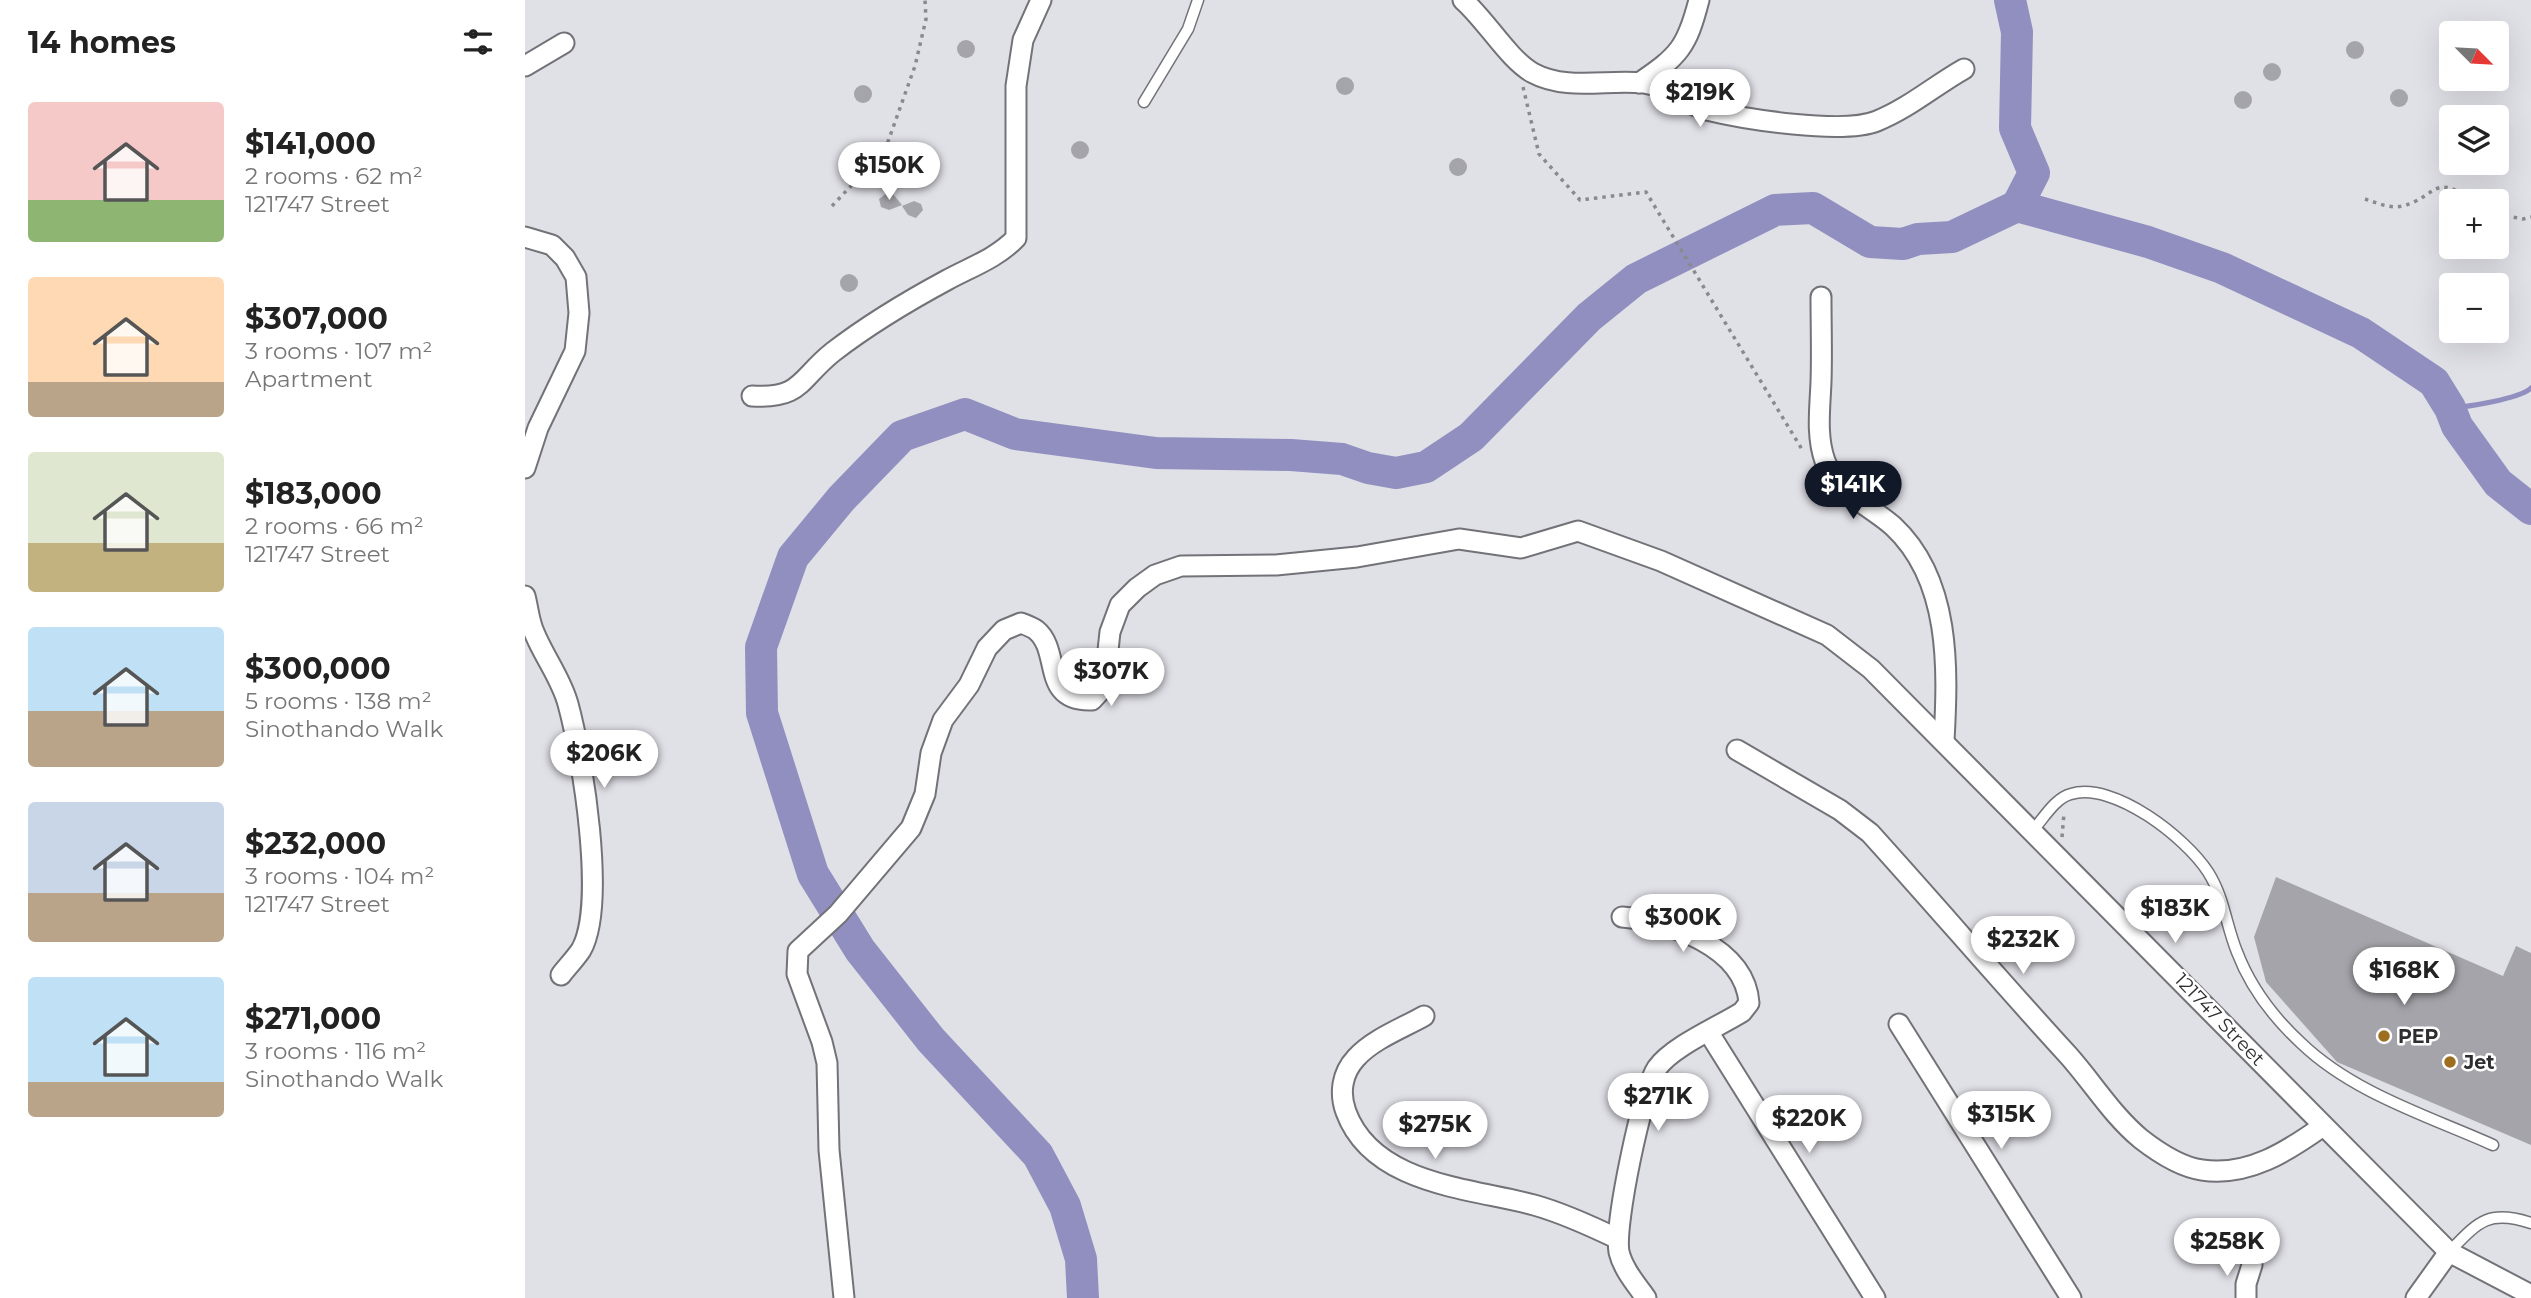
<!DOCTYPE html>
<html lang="en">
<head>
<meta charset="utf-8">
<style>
  :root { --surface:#fff; --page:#f6f6f6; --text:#222; --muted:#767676; --accent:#111827 }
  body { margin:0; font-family:Montserrat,sans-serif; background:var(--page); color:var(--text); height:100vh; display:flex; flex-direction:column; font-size:26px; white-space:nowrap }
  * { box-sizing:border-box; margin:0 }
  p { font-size:23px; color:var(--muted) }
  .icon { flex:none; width:38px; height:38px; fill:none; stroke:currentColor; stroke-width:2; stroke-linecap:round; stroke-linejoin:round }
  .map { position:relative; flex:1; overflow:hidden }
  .panel { display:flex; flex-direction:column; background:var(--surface); width:525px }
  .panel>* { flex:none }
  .needle { width:46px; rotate:114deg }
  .controls { position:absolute; left:1914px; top:21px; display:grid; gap:14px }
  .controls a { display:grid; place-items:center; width:70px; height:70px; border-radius:7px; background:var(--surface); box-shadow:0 7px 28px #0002; font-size:35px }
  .price { position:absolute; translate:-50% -60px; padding:0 16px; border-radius:24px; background:#fff; color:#222; font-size:23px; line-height:46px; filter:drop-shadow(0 2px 4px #0008) }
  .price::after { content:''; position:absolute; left:50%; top:42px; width:21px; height:16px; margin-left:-10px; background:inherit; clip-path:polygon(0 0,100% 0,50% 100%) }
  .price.on { background:var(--accent); color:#fff }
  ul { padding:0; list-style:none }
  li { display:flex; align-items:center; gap:21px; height:175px; padding:0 28px }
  li span { display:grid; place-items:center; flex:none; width:196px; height:140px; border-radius:7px; color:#555 }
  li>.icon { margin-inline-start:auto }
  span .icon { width:84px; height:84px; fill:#fffc; stroke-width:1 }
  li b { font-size:30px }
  h2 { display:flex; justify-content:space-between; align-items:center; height:84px; padding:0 28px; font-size:30px }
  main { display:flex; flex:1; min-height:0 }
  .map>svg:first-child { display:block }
</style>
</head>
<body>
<main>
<section class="panel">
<h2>14 homes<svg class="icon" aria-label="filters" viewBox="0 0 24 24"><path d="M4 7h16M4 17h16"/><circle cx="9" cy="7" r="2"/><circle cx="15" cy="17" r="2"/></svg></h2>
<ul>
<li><span style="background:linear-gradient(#f6c9c9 70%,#8fb573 0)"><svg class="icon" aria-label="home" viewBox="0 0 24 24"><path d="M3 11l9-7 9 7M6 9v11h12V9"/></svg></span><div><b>$141,000</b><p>2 rooms · 62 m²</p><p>121747 Street</p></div></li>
<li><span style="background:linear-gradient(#ffd9b3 75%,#b9a48a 0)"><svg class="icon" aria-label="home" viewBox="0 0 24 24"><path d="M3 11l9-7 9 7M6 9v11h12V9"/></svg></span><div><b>$307,000</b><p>3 rooms · 107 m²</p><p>Apartment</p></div></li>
<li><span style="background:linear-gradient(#dfe7d0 65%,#c2b280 0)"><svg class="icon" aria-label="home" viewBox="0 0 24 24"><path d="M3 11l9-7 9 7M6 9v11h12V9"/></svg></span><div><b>$183,000</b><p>2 rooms · 66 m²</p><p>121747 Street</p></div></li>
<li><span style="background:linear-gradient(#bfe0f5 60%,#b9a48a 0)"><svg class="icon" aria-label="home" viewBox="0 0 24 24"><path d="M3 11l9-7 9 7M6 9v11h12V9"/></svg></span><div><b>$300,000</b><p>5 rooms · 138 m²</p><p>Sinothando Walk</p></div></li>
<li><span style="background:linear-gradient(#c9d6e8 65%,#b9a48a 0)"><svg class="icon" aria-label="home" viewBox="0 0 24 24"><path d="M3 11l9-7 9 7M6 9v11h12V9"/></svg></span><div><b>$232,000</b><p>3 rooms · 104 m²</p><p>121747 Street</p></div></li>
<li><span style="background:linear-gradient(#bfe0f5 75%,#b9a48a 0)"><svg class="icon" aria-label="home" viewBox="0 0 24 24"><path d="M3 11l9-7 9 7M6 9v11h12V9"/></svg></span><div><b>$271,000</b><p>3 rooms · 116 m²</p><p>Sinothando Walk</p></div></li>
</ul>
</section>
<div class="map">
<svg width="2006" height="1298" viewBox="0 0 2006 1298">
  <rect width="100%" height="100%" fill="#e0e0e7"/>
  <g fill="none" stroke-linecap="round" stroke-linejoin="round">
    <path stroke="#908fbf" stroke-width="5" d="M 1925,408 C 1941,407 1995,399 2006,388"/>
    <g stroke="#908fbf" stroke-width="32">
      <path d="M 1485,0 L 1492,32 L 1490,128 L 1509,173 L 1492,206"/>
      <path d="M 558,1298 L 556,1259 L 540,1206 L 513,1155 L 406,1040 L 335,950 L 288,874 L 237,713 L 236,647 L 268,557 L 316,499 L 377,436 L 440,414 L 490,434 L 631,453 L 766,455 L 817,459 L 843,468 L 871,473 L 901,467 L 946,437 L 1064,317 L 1111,279 L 1250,210 L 1288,208 L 1345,242 L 1378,244 L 1393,239 L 1427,237 L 1492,206 L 1623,242 L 1697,268 L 1836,333 L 1909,382 L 1925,408 L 1932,426 L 1973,483 L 2006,509"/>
    </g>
  </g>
  <g fill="#a4a4aa">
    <circle cx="441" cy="49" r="9"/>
    <circle cx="1830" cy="50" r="9"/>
    <circle cx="1747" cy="72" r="9"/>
    <circle cx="820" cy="86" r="9"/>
    <circle cx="338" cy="94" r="9"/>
    <circle cx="1874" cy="98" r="9"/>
    <circle cx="1718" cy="100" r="9"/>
    <circle cx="555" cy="150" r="9"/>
    <circle cx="933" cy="167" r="9"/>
    <path d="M 362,193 L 368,194 L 377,205 L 364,210 L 356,207 L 354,199 Z"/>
    <path d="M 389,201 L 396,204 L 398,210 L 391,218 L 383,215 L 377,206 Z"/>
    <circle cx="324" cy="283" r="9"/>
    <path d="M 1751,877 L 1978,976 L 1991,946 L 2006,953 L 2006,1145 L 1812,1062 L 1741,982 L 1729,937 Z"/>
  </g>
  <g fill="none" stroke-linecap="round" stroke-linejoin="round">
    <g stroke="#727278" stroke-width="13">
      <g id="lane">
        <path d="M 619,102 L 663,29 L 673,0"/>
        <path d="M 1508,830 C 1519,818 1530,798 1546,794 C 1589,781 1661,838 1683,872 C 1699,897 1701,925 1712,952 C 1725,986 1749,1018 1776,1043 C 1828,1093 1903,1116 1968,1145"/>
        <path d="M 1924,1252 C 1953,1222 1963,1209 2006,1223"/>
      </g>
    </g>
    <g stroke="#727278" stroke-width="23">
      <g id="street">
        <path d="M 938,0 C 961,20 984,60 1008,73 C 1041,91 1083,79 1119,83 C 1142,86 1160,104 1182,110 C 1219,119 1318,135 1352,121 C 1384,108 1409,86 1439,69"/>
        <path d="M 0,66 L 39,43"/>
        <path d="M 1114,83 C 1154,56 1162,47 1174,0"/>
        <path d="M 0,237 L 27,245 L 40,258 L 51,277 L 54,313 L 50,351 L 13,428 L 0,468"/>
        <path d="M 1296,297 C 1296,325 1297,354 1296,382 C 1295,408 1291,436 1300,461 C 1312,493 1344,505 1368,526 C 1426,580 1423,668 1419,741"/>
        <path d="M 227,396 C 277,399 274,379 308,352 C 343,325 383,301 422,280 C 446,267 472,258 491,238 L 491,86 L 498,40 L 516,0"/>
        <path d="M 0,596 C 3,607 4,621 9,632 C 19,657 36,678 43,704 C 57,755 82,905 56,950 C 50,959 42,967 36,975"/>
        <path d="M 1212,750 L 1315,810 L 1345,833 C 1412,907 1476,982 1543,1055 C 1568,1083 1587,1115 1616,1139 C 1634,1153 1655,1167 1677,1170 C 1723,1177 1763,1151 1798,1126"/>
        <path d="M 1097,917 C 1143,921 1220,946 1224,1003 L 1217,1012 C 1193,1027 1148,1046 1132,1068 C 1117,1091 1089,1225 1094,1252 C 1098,1269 1111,1284 1121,1298"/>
        <path d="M 899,1016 C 878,1028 848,1039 831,1058 C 817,1073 814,1093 821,1112 C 848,1185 946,1188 1009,1205 C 1038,1213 1066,1226 1093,1239"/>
        <path d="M 1374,1024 L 1546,1298"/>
        <path d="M 1184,1033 L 1350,1298"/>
        <path d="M 319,1298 L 304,1150 L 302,1063 L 297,1042 L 272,974 L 273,951 L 313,914 L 386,828 L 400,794 L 406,753 L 418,720 L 444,685 L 462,648 L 479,630 L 496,623 C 501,625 507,627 511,630 C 537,651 515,702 567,700 L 579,687 L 585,632 L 595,605 L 612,588 L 630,575 L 656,566 L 751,565 L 832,557 L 934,539 L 996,548 L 1053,531 L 1136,561 L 1302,635 L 1346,669 L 1924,1252"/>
        <path d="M 1721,1298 L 1721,1284 L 1727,1265"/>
        <path d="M 1891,1298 L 1924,1252 L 2006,1295"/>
      </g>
    </g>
    <g stroke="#89898e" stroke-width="3.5" stroke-dasharray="3.5 5" stroke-linecap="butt">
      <path d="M 998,87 L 1014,154 L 1055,200 L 1121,192 L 1278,451"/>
      <path d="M 1840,199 C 1852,203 1865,209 1878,206 C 1913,196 1908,172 1948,201"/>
      <path d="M 307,206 L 360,150 L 390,66 L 401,19 L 400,0"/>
      <path d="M 1972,214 L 1998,219 L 2006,217"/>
      <path d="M 1537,837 L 1539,813"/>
    </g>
    <use href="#lane" stroke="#fff" stroke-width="10"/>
    <use href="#street" stroke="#fff" stroke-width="19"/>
  </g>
  <g fill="#9d6d20" stroke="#fff" stroke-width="2.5">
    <circle cx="1859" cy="1036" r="7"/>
    <circle cx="1925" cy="1062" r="7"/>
  </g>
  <g text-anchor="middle" stroke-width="5" stroke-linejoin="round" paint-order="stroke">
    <g font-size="19" fill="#2e2e30" stroke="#fff">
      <text transform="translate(1695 1019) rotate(46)" y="7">121747 Street</text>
    </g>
    <g font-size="19" font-weight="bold" fill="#2e2e30" stroke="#fff" text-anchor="start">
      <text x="1873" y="1043">PEP</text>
      <text x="1939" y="1069">Jet</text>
    </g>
  </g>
</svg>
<div class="controls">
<a><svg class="needle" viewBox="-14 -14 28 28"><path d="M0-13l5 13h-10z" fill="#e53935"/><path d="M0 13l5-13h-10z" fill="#767676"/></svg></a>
<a><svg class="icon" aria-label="layers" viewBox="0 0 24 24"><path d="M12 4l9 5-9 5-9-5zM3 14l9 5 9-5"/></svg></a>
<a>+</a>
<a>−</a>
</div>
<b class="price" style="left:1175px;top:129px">$219K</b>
<b class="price" style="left:364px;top:202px">$150K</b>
<b class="price on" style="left:1328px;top:521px">$141K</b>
<b class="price" style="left:586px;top:708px">$307K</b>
<b class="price" style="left:79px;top:790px">$206K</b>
<b class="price" style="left:1650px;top:945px">$183K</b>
<b class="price" style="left:1158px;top:954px">$300K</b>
<b class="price" style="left:1498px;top:976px">$232K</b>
<b class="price" style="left:1879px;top:1007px">$168K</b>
<b class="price" style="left:1133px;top:1133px">$271K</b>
<b class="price" style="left:1476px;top:1151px">$315K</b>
<b class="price" style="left:1284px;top:1155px">$220K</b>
<b class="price" style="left:910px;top:1161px">$275K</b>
<b class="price" style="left:1702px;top:1278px">$258K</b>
</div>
</main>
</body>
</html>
